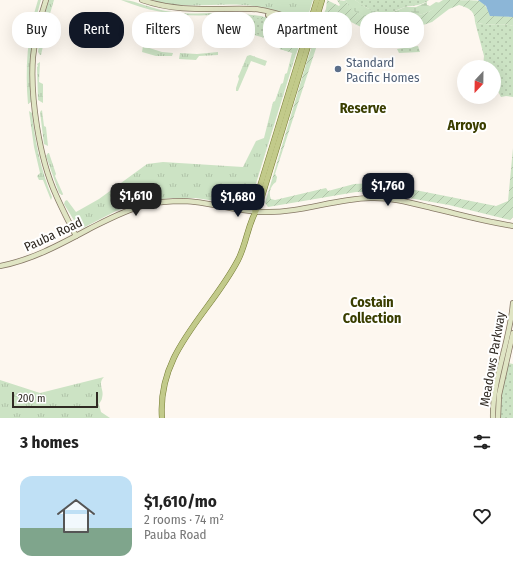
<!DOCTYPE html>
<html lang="en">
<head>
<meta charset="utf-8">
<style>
  :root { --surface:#fff; --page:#f2f2f2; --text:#222; --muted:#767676; --line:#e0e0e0; --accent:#111827 }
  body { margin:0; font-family:"Fira Sans Condensed",sans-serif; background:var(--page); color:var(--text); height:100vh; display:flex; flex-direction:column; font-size:15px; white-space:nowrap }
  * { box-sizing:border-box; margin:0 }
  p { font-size:13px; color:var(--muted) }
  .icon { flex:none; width:22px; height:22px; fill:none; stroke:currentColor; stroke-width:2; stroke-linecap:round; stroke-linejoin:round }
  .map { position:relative; height:418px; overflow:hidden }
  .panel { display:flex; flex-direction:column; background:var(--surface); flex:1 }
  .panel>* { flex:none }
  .guide { position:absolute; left:12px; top:12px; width:489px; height:36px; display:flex; gap:8px }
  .needle { width:26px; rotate:202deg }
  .controls { position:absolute; left:457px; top:60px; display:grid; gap:8px }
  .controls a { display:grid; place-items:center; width:44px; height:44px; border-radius:50%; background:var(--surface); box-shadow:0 4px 16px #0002; font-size:20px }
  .scale { position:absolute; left:12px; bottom:10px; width:86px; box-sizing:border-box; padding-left:4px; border:2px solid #302a23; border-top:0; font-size:11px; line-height:14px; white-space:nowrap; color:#302a23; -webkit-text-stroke:3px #fff; paint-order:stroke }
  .price { position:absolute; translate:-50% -34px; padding:0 9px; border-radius:8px; background:var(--accent); color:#fff; font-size:13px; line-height:26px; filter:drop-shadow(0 1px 2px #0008) }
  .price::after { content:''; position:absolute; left:50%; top:24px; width:12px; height:9px; margin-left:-6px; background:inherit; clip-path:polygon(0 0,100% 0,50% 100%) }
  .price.active { background:#222; color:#fff }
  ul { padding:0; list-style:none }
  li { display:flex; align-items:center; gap:12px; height:100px; padding:0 20px }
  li+li { border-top:1px solid var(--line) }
  li span { display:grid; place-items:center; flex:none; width:112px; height:80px; border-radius:12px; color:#555 }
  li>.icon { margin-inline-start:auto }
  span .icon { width:48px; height:48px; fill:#fffc; stroke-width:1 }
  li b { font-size:17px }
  h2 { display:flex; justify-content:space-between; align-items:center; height:48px; padding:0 20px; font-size:17px }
  .pill { padding:0 14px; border-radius:16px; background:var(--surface); box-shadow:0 4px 16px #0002; font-size:14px; line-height:36px }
  .pill.active { background:var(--accent); color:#fff }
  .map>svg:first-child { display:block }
</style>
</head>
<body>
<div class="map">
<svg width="513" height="418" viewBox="0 0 513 418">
  <defs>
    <pattern id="grass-tufts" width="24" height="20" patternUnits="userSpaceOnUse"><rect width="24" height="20" fill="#cce3c4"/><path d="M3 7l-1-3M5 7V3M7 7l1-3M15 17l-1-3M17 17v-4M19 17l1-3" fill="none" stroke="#b0c3a8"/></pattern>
    <pattern id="wetland-marsh" width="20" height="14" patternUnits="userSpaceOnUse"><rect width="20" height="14" fill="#cce3c4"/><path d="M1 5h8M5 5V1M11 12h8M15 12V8" fill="none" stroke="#b0c3a8"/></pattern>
    <pattern id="park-dots" width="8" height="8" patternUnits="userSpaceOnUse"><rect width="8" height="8" fill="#cce3c4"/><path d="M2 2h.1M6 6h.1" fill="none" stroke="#b0c3a8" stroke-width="1.8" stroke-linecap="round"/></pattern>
    <pattern id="garden-furrows" width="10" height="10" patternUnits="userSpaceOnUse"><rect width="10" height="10" fill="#cce3c4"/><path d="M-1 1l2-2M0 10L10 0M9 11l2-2" fill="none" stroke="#b0c3a8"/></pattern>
  </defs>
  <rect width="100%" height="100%" fill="#fdf7ef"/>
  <g fill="url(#grass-tufts)">
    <path d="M 38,0 L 41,0 C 31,33 28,67 31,102 L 28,104 C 25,69 27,34 38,0 Z"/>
    <path d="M 49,0 L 54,0 L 44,34 L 45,37 L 41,55 L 40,55 L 38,52 L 42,23 Z"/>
    <path d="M 121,0 C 134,0 142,5 154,8 C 173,14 193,14 213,13 L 216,15 L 217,26 L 215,26 L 213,15 C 181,17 150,12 121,0 Z"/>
    <path d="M 152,0 L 313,0 L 308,16 L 303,19 C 284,13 263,6 243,5 C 210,3 186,10 152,0 Z"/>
    <path d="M 143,46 L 162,52 L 173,53 L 172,56 L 156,56 L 142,52 Z"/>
    <path d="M 218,52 L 218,55 L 199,56 L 196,60 L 179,59 L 180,53 L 197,54 Z"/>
    <path d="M 292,53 L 296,54 L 250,203 L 247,206 L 196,198 L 171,198 L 155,200 L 134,204 L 116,211 L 81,229 L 78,227 L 64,204 L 65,201 L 67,200 L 76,212 L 99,199 L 147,164 L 163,162 L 243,167 L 256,141 L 264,138 L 273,102 L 275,101 L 281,84 L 283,83 L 285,74 L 287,73 Z"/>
    <path d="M 250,55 L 267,61 L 265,66 L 251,61 L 238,91 L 236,91 L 236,88 L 239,79 L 238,76 L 239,75 L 247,56 Z"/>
    <path d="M 40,62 L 39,82 L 43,84 L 43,103 L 38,100 L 37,67 L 38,66 L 37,64 Z"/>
    <path d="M 42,110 L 44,126 L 46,127 L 48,146 L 44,144 L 40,112 Z"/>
    <path d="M 29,111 L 32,113 C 35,142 41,170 52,197 L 51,200 L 43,180 L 39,180 L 37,176 L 40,173 L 34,147 Z"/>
    <path d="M 48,153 L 49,153 L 56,174 L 55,176 L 63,194 L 62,195 L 59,193 L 46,156 Z"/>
    <path d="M 104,377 C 97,384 105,390 102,398 C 102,400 100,402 99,404 L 101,412 L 110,418 L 0,418 L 0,380 L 40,393 Z"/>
  </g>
  <path fill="url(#wetland-marsh)" d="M 344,0 L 355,0 L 367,8 L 380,13 L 393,12 L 405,7 L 416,7 L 427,2 L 427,5 L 430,6 L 436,2 L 441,3 C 437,6 433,10 428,12 C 409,20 355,27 346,1 Z"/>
  <g fill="url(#park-dots)">
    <path d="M 355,0 L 429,0 C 421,6 415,5 405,7 C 401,8 397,10 393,12 C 378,15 367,9 355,0 Z"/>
    <path d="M 225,12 L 261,16 L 299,29 L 303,34 L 296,54 L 280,49 L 278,43 C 274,39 245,32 238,31 C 233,30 228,32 223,29 L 223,15 Z"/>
    <path d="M 475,22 C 489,27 500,22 513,26 L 513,97 L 506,96 L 501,97 L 494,84 L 494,67 L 483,67 L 484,56 Z"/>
    <path d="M 418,46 L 420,52 L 399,53 L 397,49 Z"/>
    <path d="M 508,363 L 513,364 L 513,418 L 500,418 L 502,389 Z"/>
  </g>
  <g fill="url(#garden-furrows)">
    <path d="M 327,0 L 339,6 L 340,5 L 337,0 L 346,1 C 356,26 408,21 428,12 C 434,10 437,3 443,0 C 446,0 477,0 480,1 C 483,3 486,6 488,10 L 505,16 L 513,17 L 513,26 C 500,22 489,27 475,22 C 475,10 468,8 459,5 L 449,9 L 432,22 L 405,31 L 383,32 L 372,30 L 363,28 L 335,14 L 329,28 L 322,26 L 320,21 L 326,9 Z"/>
    <path d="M 225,12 L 227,12 C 230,18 230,25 226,31 L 223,29 L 223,15 Z"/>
    <path d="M 237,13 L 270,18 L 299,29 L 302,34 L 296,54 L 280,49 L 279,45 L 276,41 L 243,32 L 228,31 L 229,30 L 242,30 L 264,36 L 276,37 L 285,45 L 294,48 L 296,42 L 292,38 L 287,27 L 257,18 L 240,15 Z"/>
    <path d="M 318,36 L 320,36 L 275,174 L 277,177 L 276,182 C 271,185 268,193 271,199 L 275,200 L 326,188 L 328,191 L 354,184 L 375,183 C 379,185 381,184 385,184 C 392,186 398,188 405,188 L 496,206 L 508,201 L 513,148 L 513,217 L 510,220 L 449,205 L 374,192 L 356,192 L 268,207 L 265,203 L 307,61 L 315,38 Z"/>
  </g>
  <path fill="#8cb6d7" d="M 478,0 L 513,0 L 513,17 L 490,16 L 486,6 Z"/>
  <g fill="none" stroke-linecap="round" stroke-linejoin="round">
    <g stroke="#857765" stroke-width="6">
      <g id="secondary">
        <path d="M 46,0 C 40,18 35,38 33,57 C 30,96 39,158 56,195 C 62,209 69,222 76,236"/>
        <path d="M 142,0 C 180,13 212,8 251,9 C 269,9 292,19 310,24 L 312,26"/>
        <path d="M 268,15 L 312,28"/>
        <path d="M 0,266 C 32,260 61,244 89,229 C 107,220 125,210 145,205 C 157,202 171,201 184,201 C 211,202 237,212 265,212 C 300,213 334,199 370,198 C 391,197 412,203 432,208 C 454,213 475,219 497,223 L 513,226"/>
        <path d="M 493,418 C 492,379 510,342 513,303"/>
        <path d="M 498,418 L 499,395 L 513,333"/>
      </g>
    </g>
    <g stroke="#747b33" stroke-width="6">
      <g id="primary">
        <path d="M 255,212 L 254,206 L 317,0"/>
        <path d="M 162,418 C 157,351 210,314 238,260 C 247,243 248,221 259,206 L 322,0"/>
      </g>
    </g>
    <use href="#secondary" stroke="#e0e5c4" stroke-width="4.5"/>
    <use href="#primary" stroke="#c2ca8a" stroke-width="5"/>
  </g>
  <circle fill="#5c6f8a" stroke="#fff" stroke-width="1.5" cx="338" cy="69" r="4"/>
  <g text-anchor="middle" stroke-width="4" stroke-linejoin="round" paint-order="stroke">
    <g font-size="13" fill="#4e5e75" stroke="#fff" text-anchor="start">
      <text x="346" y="67">Standard<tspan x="346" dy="15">Pacific Homes</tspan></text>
    </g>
    <g font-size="13" fill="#302a23" stroke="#fff">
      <text transform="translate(53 234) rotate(-25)" y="5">Pauba Road</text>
      <text transform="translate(492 359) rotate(-80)" y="5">Meadows Parkway</text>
    </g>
    <g font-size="14" font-weight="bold" fill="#3a3e00" stroke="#fff">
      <text x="363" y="113">Reserve</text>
      <text x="467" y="130">Arroyo</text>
      <text x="372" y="307">Costain<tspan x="372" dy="16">Collection</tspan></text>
    </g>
  </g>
</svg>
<div class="controls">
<a><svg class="needle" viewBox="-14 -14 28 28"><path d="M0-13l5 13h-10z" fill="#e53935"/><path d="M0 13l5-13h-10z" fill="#767676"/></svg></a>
</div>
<div class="scale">200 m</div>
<b class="price" style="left:388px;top:207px">$1,760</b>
<b class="price active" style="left:136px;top:217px">$1,610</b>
<b class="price" style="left:238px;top:218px">$1,680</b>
<div class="guide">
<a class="pill">Buy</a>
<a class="pill active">Rent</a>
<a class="pill">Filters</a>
<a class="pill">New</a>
<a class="pill">Apartment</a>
<a class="pill">House</a>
</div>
</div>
<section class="panel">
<h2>3 homes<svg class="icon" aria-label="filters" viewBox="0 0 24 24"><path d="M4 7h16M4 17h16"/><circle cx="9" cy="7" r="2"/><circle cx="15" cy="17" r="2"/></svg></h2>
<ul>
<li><span style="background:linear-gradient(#bfe0f5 65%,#7fa58c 0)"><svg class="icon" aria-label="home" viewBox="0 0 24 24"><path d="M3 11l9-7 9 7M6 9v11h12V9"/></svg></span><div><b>$1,610/mo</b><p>2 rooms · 74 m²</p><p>Pauba Road</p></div><svg class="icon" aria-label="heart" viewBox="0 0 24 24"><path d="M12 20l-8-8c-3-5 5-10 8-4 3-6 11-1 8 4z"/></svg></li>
</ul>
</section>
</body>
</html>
